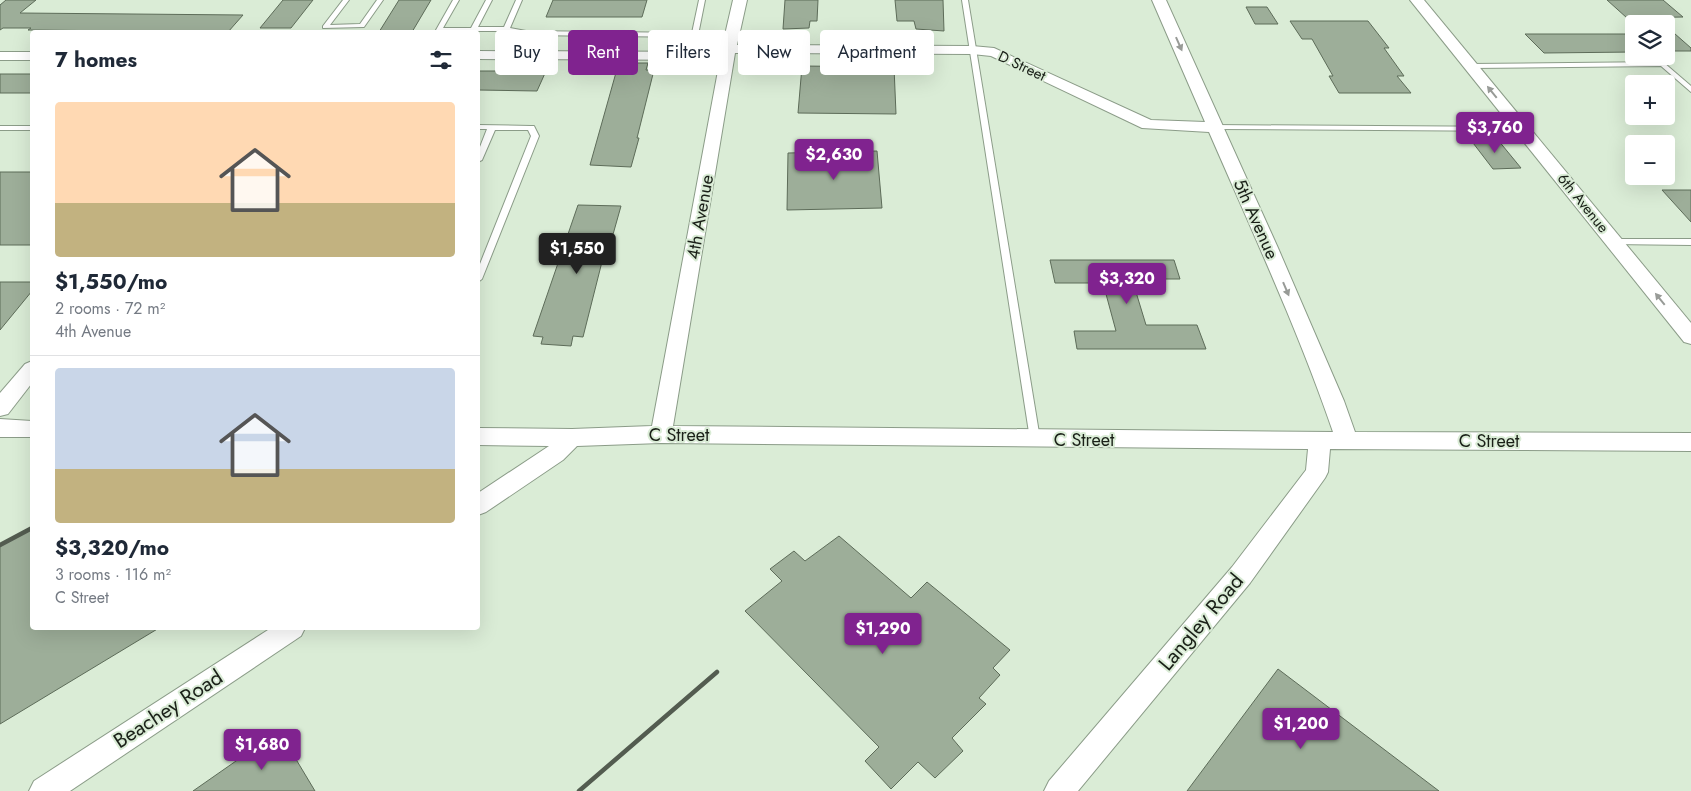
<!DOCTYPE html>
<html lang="en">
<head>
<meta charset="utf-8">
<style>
  :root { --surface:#fff; --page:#f6f6f7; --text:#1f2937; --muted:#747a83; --line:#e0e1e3; --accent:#80238f }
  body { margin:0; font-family:Jost,sans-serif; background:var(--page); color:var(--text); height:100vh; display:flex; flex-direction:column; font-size:19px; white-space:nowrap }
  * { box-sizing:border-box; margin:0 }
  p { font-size:16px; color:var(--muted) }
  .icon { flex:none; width:28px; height:28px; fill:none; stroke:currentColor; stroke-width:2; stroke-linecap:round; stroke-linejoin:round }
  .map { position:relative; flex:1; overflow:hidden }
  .panel { position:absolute; left:30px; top:30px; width:450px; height:600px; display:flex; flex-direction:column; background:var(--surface); border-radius:5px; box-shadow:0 5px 20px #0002 }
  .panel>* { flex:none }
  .hud { position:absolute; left:495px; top:30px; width:475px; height:45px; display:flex; gap:10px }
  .fabs { position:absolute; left:1625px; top:15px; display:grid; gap:10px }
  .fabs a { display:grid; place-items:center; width:50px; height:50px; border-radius:5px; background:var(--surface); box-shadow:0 5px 20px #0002; font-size:25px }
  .price { position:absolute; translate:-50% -42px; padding:0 11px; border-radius:5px; background:var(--accent); color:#fff; font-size:16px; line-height:32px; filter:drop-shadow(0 1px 2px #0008) }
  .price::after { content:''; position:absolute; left:50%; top:30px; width:15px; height:11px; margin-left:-8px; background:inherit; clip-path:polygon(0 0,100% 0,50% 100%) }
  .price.active { background:#222; color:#fff }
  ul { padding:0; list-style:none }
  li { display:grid; align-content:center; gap:10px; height:265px; padding:0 25px }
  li+li { border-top:1px solid var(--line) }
  li span { display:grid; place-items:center; height:155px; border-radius:5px; color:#555 }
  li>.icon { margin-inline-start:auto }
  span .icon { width:90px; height:90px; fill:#fffc; stroke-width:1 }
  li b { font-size:21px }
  h2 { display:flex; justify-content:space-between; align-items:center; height:60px; padding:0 25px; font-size:21px }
  .tag { padding:0 18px; border-radius:5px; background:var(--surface); box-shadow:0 5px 20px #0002; font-size:18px; line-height:45px }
  .tag.active { background:var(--accent); color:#fff }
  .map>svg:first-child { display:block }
</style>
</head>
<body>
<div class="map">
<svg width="1691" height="791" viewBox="0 0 1691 791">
  <rect width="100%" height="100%" fill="#daecd6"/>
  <g fill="#9dae99" stroke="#5d6c59">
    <path d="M 6,0 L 36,0 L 20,13 L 243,15 L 228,32 L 28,30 L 31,28 L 3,28 L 0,30 L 0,5 Z"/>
    <path d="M 283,0 L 313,0 L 291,28 L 260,28 Z"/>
    <path d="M 399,0 L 431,0 L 412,32 L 379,32 Z"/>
    <path d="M 553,0 L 647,0 L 642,17 L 546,17 Z"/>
    <path d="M 785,0 L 818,0 L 817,21 L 810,21 L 809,28 L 783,29 Z"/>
    <path d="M 895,0 L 943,0 L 944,31 L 916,29 L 914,21 L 897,21 Z"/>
    <path d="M 1607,0 L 1663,0 L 1683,17 L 1627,18 Z"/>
    <path d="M 1246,7 L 1267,7 L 1278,24 L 1255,24 Z"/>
    <path d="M 1290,21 L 1368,21 L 1389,48 L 1384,48 L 1404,76 L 1397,76 L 1411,93 L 1339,93 L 1329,76 L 1333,76 L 1312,39 L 1302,39 Z"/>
    <path d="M 1666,26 L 1691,48 L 1691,51 L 1666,51 Z"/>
    <path d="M 1525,34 L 1634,34 L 1634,52 L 1544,53 Z"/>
    <path d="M 625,63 L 648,63 L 646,70 L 654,70 L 637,138 L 639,138 L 631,167 L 590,165 L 617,69 L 623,69 Z"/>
    <path d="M 802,66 L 894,67 L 896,114 L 798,113 Z"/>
    <path d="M 478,71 L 546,71 L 537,91 L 478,90 Z"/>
    <rect x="0" y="74" width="32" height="19"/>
    <path d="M 1470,139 L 1498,140 L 1521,168 L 1493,169 Z"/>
    <path d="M 877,151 L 882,208 L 787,210 L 788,153 Z"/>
    <rect x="0" y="172" width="32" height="73"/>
    <path d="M 1662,190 L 1691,190 L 1691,222 Z"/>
    <path d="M 578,205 L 621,206 L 612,238 L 608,238 L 583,337 L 573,336 L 571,346 L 541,344 L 543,337 L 533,336 Z"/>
    <path d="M 1050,260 L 1174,260 L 1180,279 L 1132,279 L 1146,325 L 1197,325 L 1206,349 L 1077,349 L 1074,331 L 1116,331 L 1103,283 L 1055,283 Z"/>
    <path d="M 0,282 L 32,282 L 32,291 L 0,330 Z"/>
    <path d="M 32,528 L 32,628 L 159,628 L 0,724 L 0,545 Z"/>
    <path d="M 839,536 L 911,598 L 927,582 L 1010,650 L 993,668 L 1000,675 L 979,698 L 986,704 L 952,738 L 963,751 L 935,778 L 918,762 L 891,789 L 865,761 L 879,747 L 745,611 L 782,581 L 770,569 L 794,551 L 805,561 Z"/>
    <path d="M 1278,669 L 1439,791 L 1187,791 Z"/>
    <path d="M 279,731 L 315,791 L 193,791 Z"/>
  </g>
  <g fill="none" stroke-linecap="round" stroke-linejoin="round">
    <g stroke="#8b9c88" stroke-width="2">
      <g id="lane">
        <path d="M 343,0 L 349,0 L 330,25 L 360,24 L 377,0 L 383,0 L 364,27 L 323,28 L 323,26 Z"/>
        <path d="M 453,0 L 459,0 L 443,28 L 471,28 L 486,0 L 492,0 L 478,27 L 504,27 L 516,0 L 522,0 L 510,28 L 526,31 L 692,33 L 699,0 L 705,0 L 698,35 L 695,37 L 526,35 L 506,31 L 437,31 L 436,30 Z"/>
        <path d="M 962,0 L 968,0 L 1040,439 L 1039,442 L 1031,442 L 1030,439 Z"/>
        <path d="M 1663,62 L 1691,86 L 1691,92 L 1661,66 L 1471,68 L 1468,66 L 1471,64 Z"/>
        <path d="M 478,125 L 531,126 L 534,126 L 539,136 L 482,279 L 478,282 L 478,269 L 531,136 L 528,130 L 495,130 L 482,160 L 478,162 L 478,152 L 487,129 L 478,129 Z"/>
        <path d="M 1213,125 L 1522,127 L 1526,129 L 1522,131 L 1216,129 L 1212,127 Z"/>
        <rect x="0" y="126" width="32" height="4"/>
        <path d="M 1614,239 L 1691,239 L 1691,245 L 1611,244 L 1610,242 L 1611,240 Z"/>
      </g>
    </g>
    <g stroke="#8b9c88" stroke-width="2">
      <g id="street">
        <path d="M 733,0 L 747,0 L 737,45 L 972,46 L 994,48 L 1151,120 L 1205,122 L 1152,0 L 1166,0 L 1278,248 L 1344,401 L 1355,432 L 1691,433 L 1691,451 L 1330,449 L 1328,472 L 1325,478 L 1250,583 L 1078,791 L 1044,791 L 1049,781 L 1232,567 L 1306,470 L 1308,449 L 661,443 L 577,446 L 563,460 L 486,512 L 478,515 L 478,493 L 549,446 L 478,445 L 478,428 L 572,429 L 652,426 L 720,60 L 478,59 L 478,51 L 721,52 ZM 735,53 L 972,54 L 991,56 L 1142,128 L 1209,132 C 1252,231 1298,330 1333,432 L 673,426 Z"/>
        <path d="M 1410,0 L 1424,0 L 1691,323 L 1691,344 L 1684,342 Z"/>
        <rect x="0" y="52" width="32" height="8"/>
        <path d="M 32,361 L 32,383 L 8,414 L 0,416 L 0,393 L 25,364 Z"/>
        <path d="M 0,419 L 32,421 L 32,437 L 0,437 Z"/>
        <path d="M 271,628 L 305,628 L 301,636 L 70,791 L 29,791 L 34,781 Z"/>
      </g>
    </g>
    <use href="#lane" fill="#fff" fill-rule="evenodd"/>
    <use href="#street" fill="#fff" fill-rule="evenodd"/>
    <g stroke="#535c50" stroke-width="4.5">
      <path d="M 0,545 L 32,528"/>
      <path d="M 579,791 L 717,672"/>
    </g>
  </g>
  <defs><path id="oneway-solid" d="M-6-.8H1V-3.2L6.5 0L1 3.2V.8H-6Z" transform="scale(1.25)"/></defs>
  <g fill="#989b97">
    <use href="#oneway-solid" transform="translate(1179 44) rotate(66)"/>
    <use href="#oneway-solid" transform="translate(1492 92) rotate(-129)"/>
    <use href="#oneway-solid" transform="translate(1286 289) rotate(67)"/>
    <use href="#oneway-solid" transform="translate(1660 299) rotate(-129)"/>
  </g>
  <g text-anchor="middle" stroke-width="4" stroke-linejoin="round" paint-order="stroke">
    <g font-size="15" fill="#1a2018" stroke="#daecd6">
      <text transform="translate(1022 66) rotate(25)" y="5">D Street</text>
      <text transform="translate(1583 203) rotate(51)" y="5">6th Avenue</text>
    </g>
    <g font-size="18" fill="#1a2018" stroke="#daecd6">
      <text transform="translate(700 217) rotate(-80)" y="6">4th Avenue</text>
      <text transform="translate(1256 219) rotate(66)" y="6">5th Avenue</text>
      <text x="679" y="441">C Street</text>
      <text x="1084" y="446">C Street</text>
      <text x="1489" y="447">C Street</text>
    </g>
    <g font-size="21" fill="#1a2018" stroke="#daecd6">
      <text transform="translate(1201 622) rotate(-50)" y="7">Langley Road</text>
      <text transform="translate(168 709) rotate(-33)" y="7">Beachey Road</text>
    </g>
  </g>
</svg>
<div class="fabs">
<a><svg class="icon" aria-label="layers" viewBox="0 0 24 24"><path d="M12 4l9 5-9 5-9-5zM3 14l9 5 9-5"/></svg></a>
<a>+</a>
<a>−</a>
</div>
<b class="price" style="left:1495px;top:154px">$3,760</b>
<b class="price" style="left:834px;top:181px">$2,630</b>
<b class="price active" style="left:577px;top:275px">$1,550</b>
<b class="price" style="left:1127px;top:305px">$3,320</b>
<b class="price" style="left:883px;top:655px">$1,290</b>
<b class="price" style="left:1301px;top:750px">$1,200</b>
<b class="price" style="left:262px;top:771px">$1,680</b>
<div class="hud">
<a class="tag">Buy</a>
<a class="tag active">Rent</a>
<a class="tag">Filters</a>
<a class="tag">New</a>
<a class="tag">Apartment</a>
</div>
<section class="panel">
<h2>7 homes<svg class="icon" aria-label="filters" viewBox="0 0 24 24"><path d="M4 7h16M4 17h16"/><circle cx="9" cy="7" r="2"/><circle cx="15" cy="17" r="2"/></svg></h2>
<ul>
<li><span style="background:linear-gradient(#ffd9b3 65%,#c2b280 0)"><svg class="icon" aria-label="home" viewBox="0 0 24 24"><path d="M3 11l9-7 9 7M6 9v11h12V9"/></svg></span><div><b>$1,550/mo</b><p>2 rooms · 72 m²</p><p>4th Avenue</p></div></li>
<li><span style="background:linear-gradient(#c9d6e8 65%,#c2b280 0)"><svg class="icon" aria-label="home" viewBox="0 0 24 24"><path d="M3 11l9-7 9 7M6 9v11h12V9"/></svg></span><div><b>$3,320/mo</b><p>3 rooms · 116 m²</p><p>C Street</p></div></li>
</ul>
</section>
</div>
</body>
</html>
